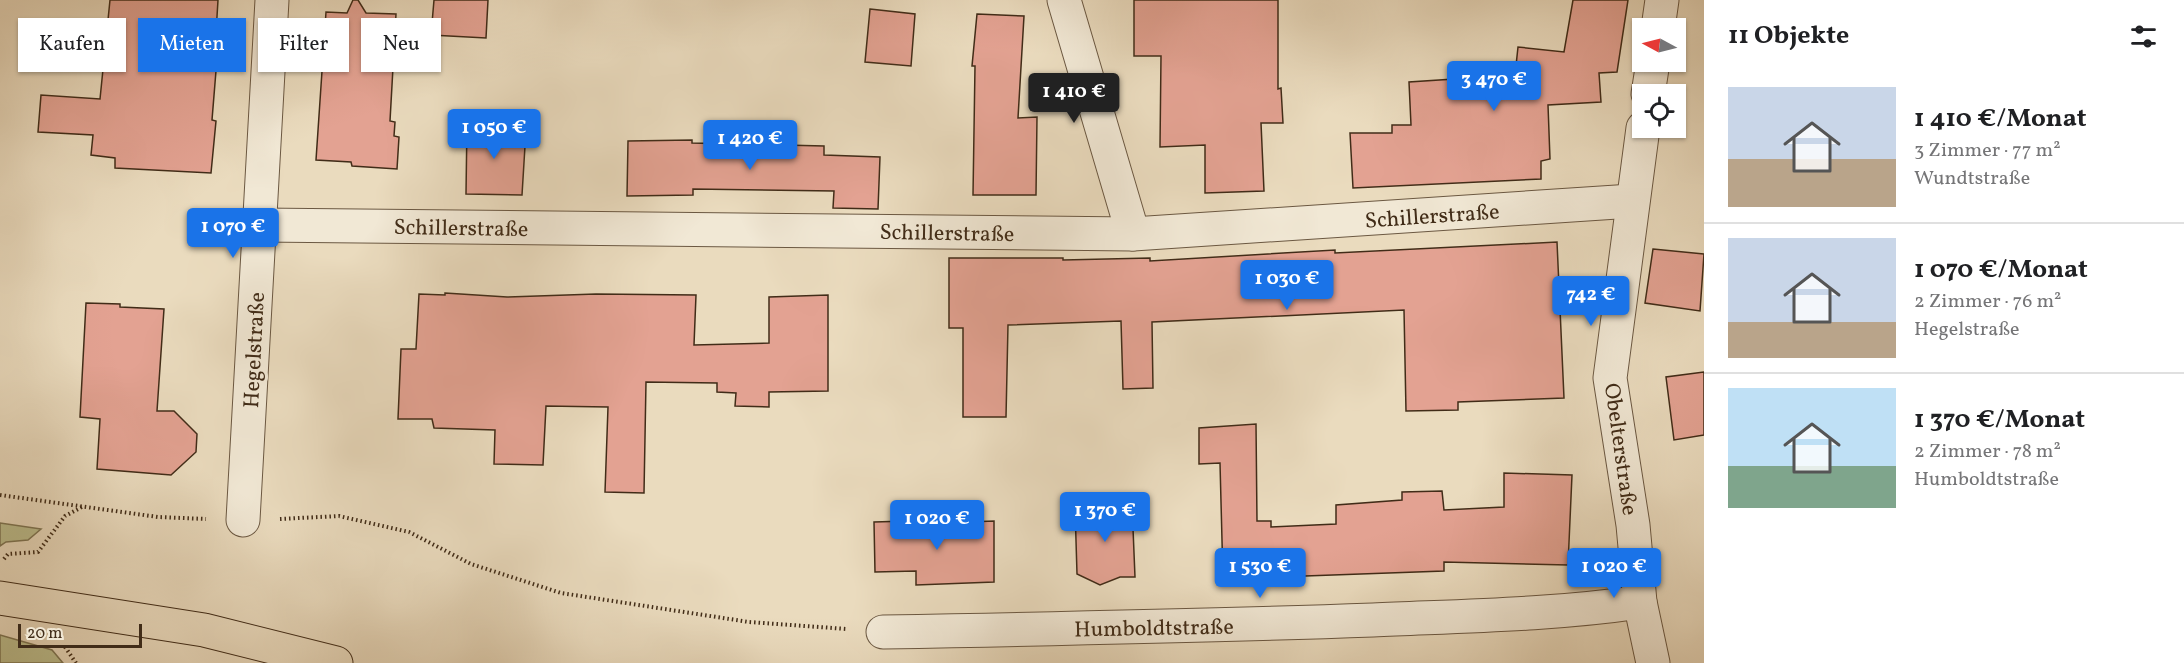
<!DOCTYPE html>
<html lang="de">
<head>
<meta charset="utf-8">
<style>
  :root { --surface:#fff; --page:#f6f6f6; --text:#202124; --muted:#757577; --line:#e0e0e0; --accent:#1a73e8 }
  body { margin:0; font-family:Vollkorn,serif; background:var(--page); color:var(--text); height:100vh; display:flex; flex-direction:column; font-size:22px; white-space:nowrap }
  * { box-sizing:border-box; margin:0 }
  p { font-size:20px; color:var(--muted) }
  .icon { flex:none; width:33px; height:33px; fill:none; stroke:currentColor; stroke-width:2; stroke-linecap:round; stroke-linejoin:round }
  .map { position:relative; flex:1; overflow:hidden }
  .details { display:flex; flex-direction:column; background:var(--surface); width:480px }
  .details>* { flex:none }
  .hud { position:absolute; left:18px; top:18px; width:570px; height:54px; display:flex; gap:12px }
  .needle { width:39px; rotate:277deg }
  .buttons { position:absolute; left:1632px; top:18px; display:grid; gap:12px }
  .buttons a { display:grid; place-items:center; width:54px; height:54px; border-radius:0px; background:var(--surface); box-shadow:0 2px 4px #0004; font-size:30px }
  .scale { position:absolute; left:18px; bottom:15px; width:124px; box-sizing:border-box; padding-left:6px; border:3px solid #412c18; border-top:0; font-size:16px; line-height:21px; white-space:nowrap; color:#412c18; -webkit-text-stroke:4px #f1e8d5; paint-order:stroke }
  .price { position:absolute; translate:-50% -51px; padding:0 14px; border-radius:6px; background:var(--accent); color:#fff; font-size:20px; line-height:39px; filter:drop-shadow(0 2px 3px #0008) }
  .price::after { content:''; position:absolute; left:50%; top:36px; width:18px; height:14px; margin-left:-9px; background:inherit; clip-path:polygon(0 0,100% 0,50% 100%) }
  .price.selected { background:#222; color:#fff }
  ul { padding:0; list-style:none }
  li { display:flex; align-items:center; gap:18px; height:150px; padding:0 24px }
  li+li { border-top:2px solid var(--line) }
  li span { display:grid; place-items:center; flex:none; width:168px; height:120px; border-radius:0px; color:#555 }
  li>.icon { margin-inline-start:auto }
  span .icon { width:72px; height:72px; fill:#fffc; stroke-width:1 }
  li b { font-size:26px }
  h2 { display:flex; justify-content:space-between; align-items:center; height:72px; padding:0 24px; font-size:26px }
  .chip { padding:0 21px; border-radius:0px; background:var(--surface); box-shadow:0 2px 4px #0004; font-size:21px; line-height:54px }
  .chip.selected { background:var(--accent); color:#fff }
  main { display:flex; flex:1; min-height:0 }
  .map>svg:first-child { display:block }
</style>
</head>
<body>
<main>
<div class="map">
<svg width="1704" height="663" viewBox="0 0 1704 663">
  <rect width="100%" height="100%" fill="#eadbbe"/>
  <filter id="stains"><feTurbulence type="fractalNoise" baseFrequency=".00333" numOctaves="4"/><feColorMatrix values="0 0 0 0 .2 0 0 0 0 .09 0 0 0 0 .02 0 0 0 .5 -.17"/></filter>
  <radialGradient id="worn" r=".72"><stop offset=".6" stop-color="#630" stop-opacity="0"/><stop offset="1" stop-color="#630" stop-opacity=".3"/></radialGradient>
  <g fill="#bcbe8e" stroke="#7e7553" stroke-width="1.5">
    <path d="M 0,523 L 41,529 L 28,540 L 6,542 L 0,546 Z"/>
    <path d="M 0,635 L 52,650 L 63,663 L 0,663 Z"/>
  </g>
  <g fill="#e3a292" stroke="#412c18" stroke-width="1.5">
    <path d="M 110,0 L 218,0 L 216,33 L 219,34 L 212,120 L 216,121 L 211,173 L 115,168 L 115,158 L 91,155 L 93,135 L 38,132 L 41,95 L 100,99 Z"/>
    <path d="M 353,0 L 358,0 L 366,13 L 396,14 L 390,121 L 395,122 L 394,136 L 399,137 L 397,169 L 352,166 L 351,162 L 316,160 L 326,12 L 347,13 Z"/>
    <path d="M 434,0 L 488,0 L 486,38 L 431,35 Z"/>
    <path d="M 1134,0 L 1278,0 L 1278,89 L 1281,88 L 1283,123 L 1261,123 L 1264,191 L 1205,193 L 1205,145 L 1160,147 L 1161,56 L 1134,56 Z"/>
    <path d="M 1573,0 L 1628,0 L 1617,72 L 1599,73 L 1601,102 L 1548,105 L 1550,159 L 1541,161 L 1541,179 L 1353,188 L 1350,133 L 1392,133 L 1392,125 L 1411,125 L 1409,82 L 1515,75 L 1518,47 L 1564,52 Z"/>
    <path d="M 870,9 L 915,14 L 911,66 L 865,62 Z"/>
    <path d="M 977,14 L 1024,16 L 1018,118 L 1037,117 L 1036,195 L 973,195 L 975,66 L 972,66 Z"/>
    <path d="M 516,122 L 516,146 L 525,146 L 522,195 L 466,194 L 467,123 Z"/>
    <path d="M 692,140 L 692,143 L 824,146 L 824,155 L 880,157 L 878,209 L 833,208 L 834,191 L 693,189 L 693,195 L 627,196 L 628,141 Z"/>
    <path d="M 1557,242 L 1564,398 L 1458,402 L 1458,410 L 1406,411 L 1404,310 L 1152,322 L 1153,388 L 1123,389 L 1121,321 L 1008,325 L 1006,417 L 963,417 L 963,328 L 949,328 L 949,258 L 1063,258 L 1063,260 L 1150,258 L 1150,261 L 1335,250 L 1335,253 Z"/>
    <path d="M 1653,249 L 1704,254 L 1700,311 L 1645,303 Z"/>
    <path d="M 445,293 L 507,297 L 596,294 L 696,295 L 694,345 L 769,343 L 769,297 L 828,295 L 828,391 L 769,392 L 769,407 L 735,406 L 736,393 L 717,392 L 717,383 L 646,382 L 644,493 L 605,492 L 608,407 L 546,406 L 543,465 L 494,464 L 495,430 L 434,428 L 432,419 L 398,419 L 401,349 L 416,349 L 419,294 L 445,295 Z"/>
    <path d="M 86,303 L 120,304 L 120,307 L 164,309 L 157,411 L 174,411 L 197,434 L 196,452 L 171,475 L 97,469 L 100,419 L 80,417 Z"/>
    <path d="M 1704,372 L 1704,435 L 1674,440 L 1666,377 Z"/>
    <path d="M 1256,424 L 1257,521 L 1271,521 L 1271,527 L 1336,524 L 1336,505 L 1402,500 L 1402,492 L 1442,491 L 1444,510 L 1504,507 L 1504,473 L 1572,475 L 1568,565 L 1444,562 L 1444,571 L 1223,579 L 1220,463 L 1199,464 L 1199,428 Z"/>
    <path d="M 1132,504 L 1135,577 L 1120,577 L 1100,585 L 1077,574 L 1075,507 Z"/>
    <path d="M 942,520 L 942,523 L 994,521 L 994,582 L 916,585 L 916,571 L 875,572 L 874,522 Z"/>
  </g>
  <g fill="none" stroke-linecap="round" stroke-linejoin="round">
    <g stroke="#6b5842" stroke-width="35">
      <g id="minor">
        <path d="M 1064,0 L 1133,234"/>
        <path d="M 1658,28 L 1662,0"/>
        <path d="M 1648,94 L 1653,62"/>
        <path d="M 1643,128 L 1610,378 L 1633,525 L 1640,602 L 1653,663"/>
        <path d="M 260,225 L 1133,234 L 1632,201"/>
        <path d="M 243,520 L 272,0"/>
        <path d="M 883,632 C 1047,629 1210,626 1373,620 C 1462,616 1552,615 1640,602"/>
      </g>
    </g>
    <g stroke="#412c18" stroke-width="35">
      <path id="major" d="M 0,598 L 204,630 L 336,663"/>
    </g>
    <g stroke="#412c18" stroke-width="4" stroke-dasharray="1.5 3" stroke-linecap="butt">
      <path d="M 0,495 L 158,517 L 206,519"/>
      <path d="M 280,519 L 339,516 L 409,532 L 471,564 L 561,593 L 749,622 L 847,629"/>
      <path d="M 4,559 L 8,554 L 38,552 L 65,516 L 82,507"/>
      <path d="M 65,647 L 76,663"/>
    </g>
    <use href="#minor" stroke="#f1e8d5" stroke-width="33"/>
    <use href="#major" stroke="#eadbbe" stroke-width="33"/>
  </g>
  <g text-anchor="middle" stroke-width="6" stroke-linejoin="round" paint-order="stroke">
    <g font-size="22" fill="#412c18" stroke="#f1e8d5">
      <text transform="translate(1432 215) rotate(-4)" y="8">Schillerstraße</text>
      <text transform="translate(461 227) rotate(1)" y="8">Schillerstraße</text>
      <text transform="translate(947 232) rotate(1)" y="8">Schillerstraße</text>
      <text transform="translate(253 350) rotate(-87)" y="8">Hegelstraße</text>
      <text transform="translate(1622 449) rotate(82)" y="8">Obelterstraße</text>
      <text transform="translate(1154 627) rotate(-1)" y="8">Humboldtstraße</text>
    </g>
  </g>
  <rect width="100%" height="100%" filter="url(#stains)"/>
  <rect width="100%" height="100%" fill="url(#worn)"/>
</svg>
<div class="buttons">
<a><svg class="needle" viewBox="-14 -14 28 28"><path d="M0-13l5 13h-10z" fill="#e53935"/><path d="M0 13l5-13h-10z" fill="#757577"/></svg></a>
<a><svg class="icon" aria-label="locate" viewBox="0 0 24 24"><circle cx="12" cy="12" r="6"/><path d="M12 2v4M12 18v4M2 12h4M18 12h4"/></svg></a>
</div>
<div class="scale">20 m</div>
<b class="price" style="left:1494px;top:112px">3 470 €</b>
<b class="price selected" style="left:1074px;top:124px">1 410 €</b>
<b class="price" style="left:494px;top:160px">1 050 €</b>
<b class="price" style="left:750px;top:171px">1 420 €</b>
<b class="price" style="left:233px;top:259px">1 070 €</b>
<b class="price" style="left:1287px;top:311px">1 030 €</b>
<b class="price" style="left:1591px;top:327px">742 €</b>
<b class="price" style="left:1105px;top:543px">1 370 €</b>
<b class="price" style="left:937px;top:551px">1 020 €</b>
<b class="price" style="left:1260px;top:599px">1 530 €</b>
<b class="price" style="left:1614px;top:599px">1 020 €</b>
<div class="hud">
<a class="chip">Kaufen</a>
<a class="chip selected">Mieten</a>
<a class="chip">Filter</a>
<a class="chip">Neu</a>
</div>
</div>
<section class="details">
<h2>11 Objekte<svg class="icon" aria-label="filters" viewBox="0 0 24 24"><path d="M4 7h16M4 17h16"/><circle cx="9" cy="7" r="2"/><circle cx="15" cy="17" r="2"/></svg></h2>
<ul>
<li><span style="background:linear-gradient(#c9d6e8 60%,#b9a48a 0)"><svg class="icon" aria-label="home" viewBox="0 0 24 24"><path d="M3 11l9-7 9 7M6 9v11h12V9"/></svg></span><div><b>1 410 €/Monat</b><p>3 Zimmer · 77 m²</p><p>Wundtstraße</p></div></li>
<li><span style="background:linear-gradient(#c9d6e8 70%,#b9a48a 0)"><svg class="icon" aria-label="home" viewBox="0 0 24 24"><path d="M3 11l9-7 9 7M6 9v11h12V9"/></svg></span><div><b>1 070 €/Monat</b><p>2 Zimmer · 76 m²</p><p>Hegelstraße</p></div></li>
<li><span style="background:linear-gradient(#bfe0f5 65%,#7fa58c 0)"><svg class="icon" aria-label="home" viewBox="0 0 24 24"><path d="M3 11l9-7 9 7M6 9v11h12V9"/></svg></span><div><b>1 370 €/Monat</b><p>2 Zimmer · 78 m²</p><p>Humboldtstraße</p></div></li>
</ul>
</section>
</main>
</body>
</html>
